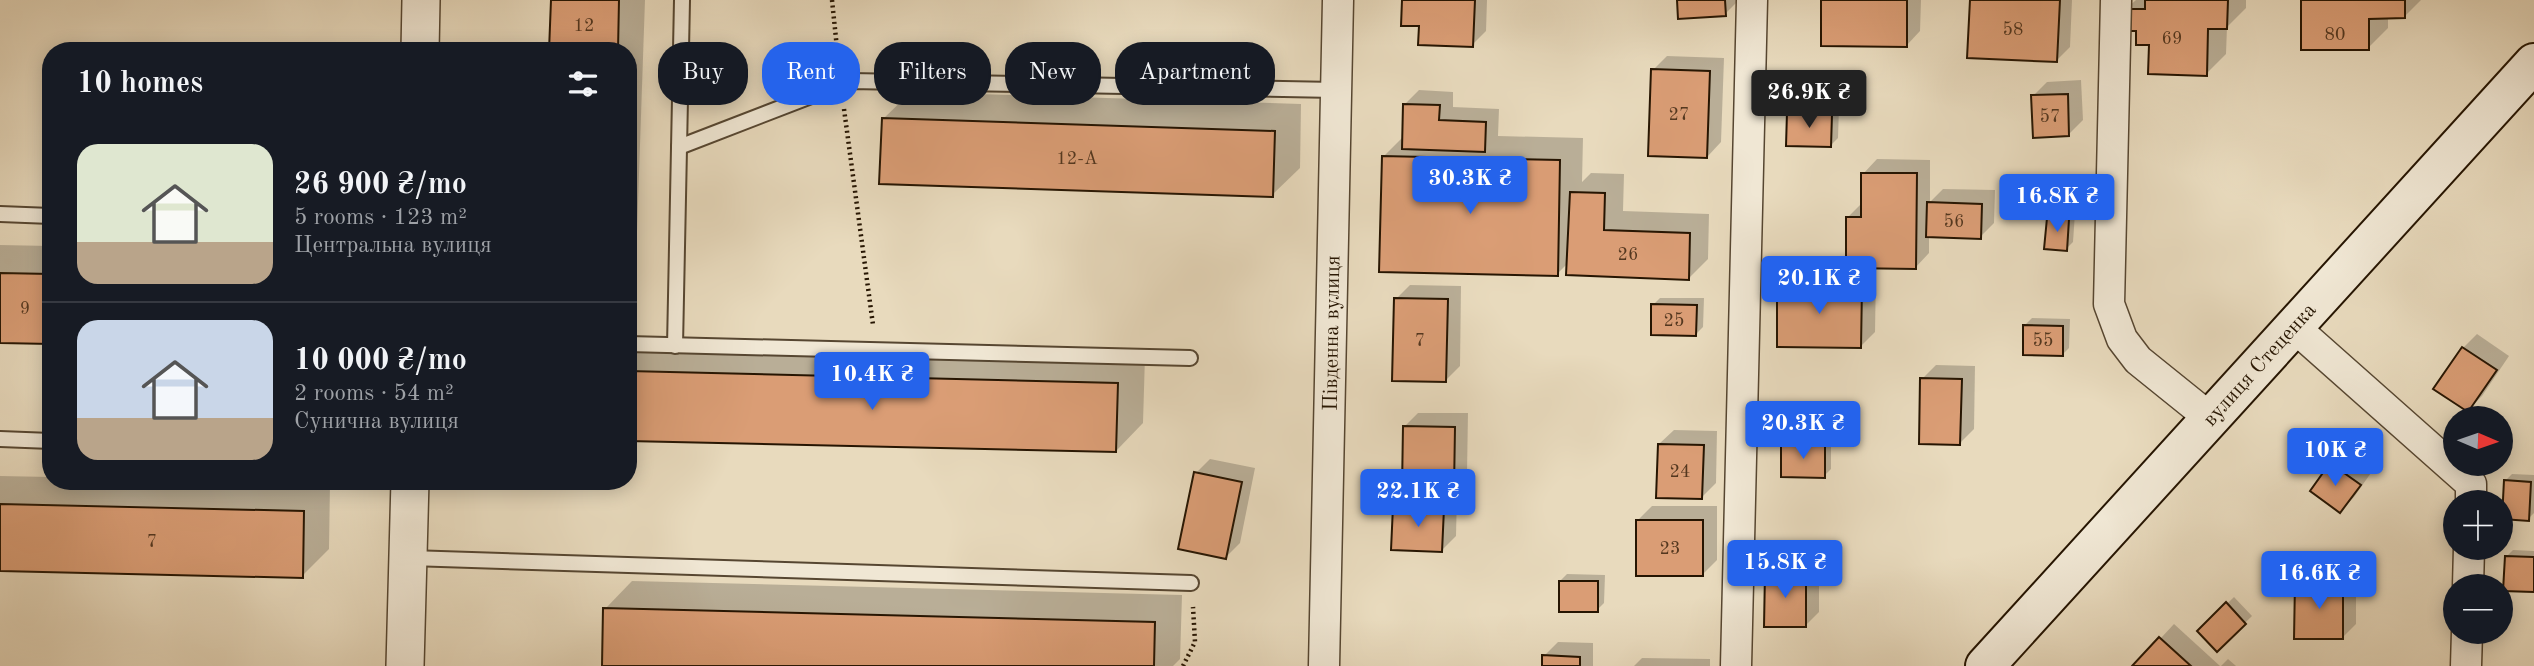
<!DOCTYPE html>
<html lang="en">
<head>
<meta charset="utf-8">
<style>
  :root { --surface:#171b24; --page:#20242c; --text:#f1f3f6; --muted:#9ea1a6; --line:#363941; --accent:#2563eb }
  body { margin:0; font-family:"Old Standard TT",serif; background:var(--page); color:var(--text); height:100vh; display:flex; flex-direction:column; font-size:26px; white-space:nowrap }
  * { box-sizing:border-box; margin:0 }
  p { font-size:23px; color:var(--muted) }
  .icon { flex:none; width:38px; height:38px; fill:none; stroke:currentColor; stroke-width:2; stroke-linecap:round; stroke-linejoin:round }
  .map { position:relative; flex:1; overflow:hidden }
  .drawer { position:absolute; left:42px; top:42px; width:595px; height:448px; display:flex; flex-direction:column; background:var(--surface); border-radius:28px; box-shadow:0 4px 18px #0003 }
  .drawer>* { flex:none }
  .hud { position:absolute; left:658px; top:42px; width:665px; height:63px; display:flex; gap:14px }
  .needle { width:46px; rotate:92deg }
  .controls { position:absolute; left:2443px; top:406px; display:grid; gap:14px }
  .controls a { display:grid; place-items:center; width:70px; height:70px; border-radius:50%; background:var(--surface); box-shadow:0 4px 18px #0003; font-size:35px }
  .price { position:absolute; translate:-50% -60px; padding:0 16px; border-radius:7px; background:var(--accent); color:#fff; font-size:23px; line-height:46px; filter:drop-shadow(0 2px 4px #0008) }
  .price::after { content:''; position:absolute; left:50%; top:42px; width:21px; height:16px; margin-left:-10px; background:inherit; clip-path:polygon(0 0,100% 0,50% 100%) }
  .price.current { background:#222; color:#fff }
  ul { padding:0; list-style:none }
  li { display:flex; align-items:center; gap:21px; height:175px; padding:0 35px }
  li+li { border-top:2px solid var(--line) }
  li span { display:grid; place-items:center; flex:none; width:196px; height:140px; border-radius:21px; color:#555 }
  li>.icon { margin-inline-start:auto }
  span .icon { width:84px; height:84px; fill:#fffc; stroke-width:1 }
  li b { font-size:30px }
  h2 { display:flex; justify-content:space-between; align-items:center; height:84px; padding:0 35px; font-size:30px }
  .chip { padding:0 24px; border-radius:28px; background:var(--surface); box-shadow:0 4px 18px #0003; font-size:24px; line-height:63px }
  .chip.current { background:var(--accent); color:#fff }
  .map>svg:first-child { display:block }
</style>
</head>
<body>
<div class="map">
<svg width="2534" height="666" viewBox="0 0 2534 666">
  <rect width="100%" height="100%" fill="#e8dabd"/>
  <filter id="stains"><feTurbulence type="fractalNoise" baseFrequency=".00286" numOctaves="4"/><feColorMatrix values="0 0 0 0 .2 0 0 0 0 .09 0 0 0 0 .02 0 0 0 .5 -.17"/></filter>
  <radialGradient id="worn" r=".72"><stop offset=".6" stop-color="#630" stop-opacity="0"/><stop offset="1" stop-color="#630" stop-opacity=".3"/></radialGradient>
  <g fill="#0003">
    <path d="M 553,0 L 645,0 L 635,290 L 628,297 L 628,51 L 551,51 Z"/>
    <path d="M 1404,0 L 1487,0 L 1486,31 L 1472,45 L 1421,25 Z"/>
    <path d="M 1679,0 L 1739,0 L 1725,14 Z"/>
    <path d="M 1823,0 L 1921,0 L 1920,31 L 1906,46 Z"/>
    <path d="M 1971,0 L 2072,0 L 2070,47 L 2056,61 Z"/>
    <path d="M 2136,0 L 2246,0 L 2246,8 L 2227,27 L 2226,54 L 2206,74 L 2151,44 L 2137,29 L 2126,9 Z"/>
    <path d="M 2303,0 L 2421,0 L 2404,17 L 2388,17 L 2388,28 L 2368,48 Z"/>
    <path d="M 1667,56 L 1724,58 L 1721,142 L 1707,157 L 1653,70 Z"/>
    <path d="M 2081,80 L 2083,120 L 2069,134 L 2033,96 L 2047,82 Z"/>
    <path d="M 1419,90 L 1453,92 L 1453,107 L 1499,109 L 1498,136 L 1583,138 L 1582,182 L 1591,173 L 1624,174 L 1623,211 L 1709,214 L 1708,259 L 1688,279 L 1568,263 L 1557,274 L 1383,157 L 1404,136 L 1405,104 Z"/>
    <path d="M 911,92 L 1301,104 L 1300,168 L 1272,195 L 883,119 Z"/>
    <path d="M 1796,106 L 1839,107 L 1838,138 L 1831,145 L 1789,113 Z"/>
    <path d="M 1877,159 L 1930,160 L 1930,202 L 1943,189 L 1995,190 L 1994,223 L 1980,237 L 1929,236 L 1929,253 L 1915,268 L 1848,217 L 1863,202 L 1863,174 Z"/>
    <path d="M 2055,211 L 2075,213 L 2073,242 L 2066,249 L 2048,218 Z"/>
    <path d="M 0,245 L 51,246 L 51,342 L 0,341 Z"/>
    <path d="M 1793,272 L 1876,273 L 1875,332 L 1861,346 L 1779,286 Z"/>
    <path d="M 1410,285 L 1461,286 L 1460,366 L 1446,380 L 1396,299 Z"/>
    <path d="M 1660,298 L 1704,298 L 1703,327 L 1696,334 L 1653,305 Z"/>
    <path d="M 2032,318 L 2070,319 L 2069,348 L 2062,355 L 2025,325 Z"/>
    <path d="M 2477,334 L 2509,356 L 2482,396 L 2468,410 L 2463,348 Z"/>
    <path d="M 628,344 L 1145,356 L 1143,423 L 1116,451 L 628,439 Z"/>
    <path d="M 1936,365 L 1975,366 L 1974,429 L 1960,443 L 1922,379 Z"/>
    <path d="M 1418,413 L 1468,413 L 1467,473 L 1453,487 L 1404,427 Z"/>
    <path d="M 1674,430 L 1717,431 L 1716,483 L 1702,497 L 1659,444 Z"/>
    <path d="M 1790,438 L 1831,439 L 1831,469 L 1824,476 L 1783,445 Z"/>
    <path d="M 2345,450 L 2373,470 L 2354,497 L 2340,511 L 2331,464 Z"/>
    <path d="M 1210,459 L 1255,468 L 1240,543 L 1226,557 L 1196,473 Z"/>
    <path d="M 2512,474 L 2534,475 L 2534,513 L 2528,519 L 2505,481 Z"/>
    <path d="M 0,476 L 51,477 L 51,481 L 330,484 L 329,549 L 302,576 L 0,569 Z"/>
    <path d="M 1409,493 L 1457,494 L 1456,536 L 1442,550 L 1395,507 Z"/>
    <path d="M 1652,506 L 1717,506 L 1717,560 L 1703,574 L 1638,520 Z"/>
    <path d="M 2513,550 L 2534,551 L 2534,590 L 2506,557 Z"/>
    <path d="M 1781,559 L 1819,559 L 1819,612 L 1805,626 L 1767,573 Z"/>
    <path d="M 2310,569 L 2356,569 L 2356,624 L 2342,638 L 2296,583 Z"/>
    <path d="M 1567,574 L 1605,575 L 1604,603 L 1597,610 L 1560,581 Z"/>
    <path d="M 632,581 L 1182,595 L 1180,659 L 1173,666 L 603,666 L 605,609 Z"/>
    <path d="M 2234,597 L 2252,616 L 2217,650 L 2199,631 Z"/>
    <path d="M 2174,624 L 2220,666 L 2135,666 Z"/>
    <path d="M 1558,642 L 1593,643 L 1593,666 L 1544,666 L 1544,656 Z"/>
    <path d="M 1642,658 L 1710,659 L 1710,666 L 1634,666 Z"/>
    <path d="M 2228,659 L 2236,666 L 2221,666 Z"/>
  </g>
  <g fill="#da9d75" stroke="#261502" stroke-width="2">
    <path d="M 551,0 L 619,0 L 618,51 L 549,51 Z"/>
    <path d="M 1402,0 L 1475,0 L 1473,47 L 1418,45 L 1419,26 L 1401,26 Z"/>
    <path d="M 1677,0 L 1725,0 L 1726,16 L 1678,19 Z"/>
    <path d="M 1821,0 L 1907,0 L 1907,47 L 1821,46 Z"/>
    <path d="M 1970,0 L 2060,0 L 2057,62 L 1967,58 Z"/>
    <path d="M 2145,0 L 2228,0 L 2227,29 L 2208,29 L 2207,76 L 2148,74 L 2149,45 L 2136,45 L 2136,31 L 2125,31 L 2125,9 L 2145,9 Z"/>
    <path d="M 2301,0 L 2405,0 L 2405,18 L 2369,19 L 2369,50 L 2301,50 Z"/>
    <path d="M 1651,69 L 1710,71 L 1707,158 L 1648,156 Z"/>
    <path d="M 2068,94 L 2069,136 L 2033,138 L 2031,95 Z"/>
    <path d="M 1403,104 L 1440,105 L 1439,120 L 1486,122 L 1485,152 L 1402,149 Z"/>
    <path d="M 1787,112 L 1832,114 L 1831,147 L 1786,146 Z"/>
    <path d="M 882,118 L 1275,131 L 1273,197 L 879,184 Z"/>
    <path d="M 1382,156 L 1560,160 L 1558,276 L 1379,272 Z"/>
    <path d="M 1861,173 L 1917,173 L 1916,269 L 1846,268 L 1846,217 L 1861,217 Z"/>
    <path d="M 1570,192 L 1605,193 L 1604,230 L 1690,233 L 1689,280 L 1566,275 Z"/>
    <path d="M 1927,202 L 1982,204 L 1981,239 L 1926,237 Z"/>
    <path d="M 2047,218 L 2069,219 L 2067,251 L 2044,249 Z"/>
    <path d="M 0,273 L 51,274 L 51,344 L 0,343 Z"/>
    <path d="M 1777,285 L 1862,286 L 1861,348 L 1777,347 Z"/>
    <path d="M 1394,298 L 1448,299 L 1446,382 L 1392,381 Z"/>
    <path d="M 1651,304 L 1697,305 L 1696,336 L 1651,335 Z"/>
    <path d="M 2023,325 L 2063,326 L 2063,356 L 2023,355 Z"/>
    <path d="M 2462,347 L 2497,370 L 2468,412 L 2433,389 Z"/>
    <path d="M 628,371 L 1118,383 L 1116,452 L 628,441 Z"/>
    <path d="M 1920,378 L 1962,379 L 1960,445 L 1919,444 Z"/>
    <path d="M 1403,426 L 1455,427 L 1454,489 L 1402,489 Z"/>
    <path d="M 1658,444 L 1704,445 L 1702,499 L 1656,498 Z"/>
    <path d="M 1781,444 L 1825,445 L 1825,478 L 1781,477 Z"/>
    <path d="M 2330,463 L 2361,485 L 2340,513 L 2310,491 Z"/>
    <path d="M 1194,472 L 1242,482 L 1226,559 L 1178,549 Z"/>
    <path d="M 2504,480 L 2531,482 L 2529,521 L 2502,519 Z"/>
    <path d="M 0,504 L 304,511 L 303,578 L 0,571 Z"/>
    <path d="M 1393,506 L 1444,508 L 1442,552 L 1391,550 Z"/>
    <rect x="1636" y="520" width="67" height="56"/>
    <path d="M 2505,556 L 2534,557 L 2534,592 L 2503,591 Z"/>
    <path d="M 1765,572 L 1806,572 L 1806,627 L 1764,627 Z"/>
    <rect x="1559" y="581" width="39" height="31"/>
    <path d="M 2295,582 L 2343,582 L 2343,639 L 2294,639 Z"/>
    <path d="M 2226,602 L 2246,624 L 2217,652 L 2197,631 Z"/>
    <path d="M 603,608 L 1155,622 L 1154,666 L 602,666 Z"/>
    <path d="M 2159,637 L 2191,666 L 2132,666 Z"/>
    <path d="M 1542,655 L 1580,657 L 1580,666 L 1542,666 Z"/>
  </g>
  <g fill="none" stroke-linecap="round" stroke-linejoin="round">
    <g stroke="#564631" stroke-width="18">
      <g id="service">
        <path d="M 679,147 L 850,81 L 1336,90"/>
        <path d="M 0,214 L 51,216"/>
        <path d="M 628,344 L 1190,358"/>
        <path d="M 675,346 L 682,0"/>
        <path d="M 0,439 L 51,441"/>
        <path d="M 410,558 L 1191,583"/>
      </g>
    </g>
    <g stroke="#564631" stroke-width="33">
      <g id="minor">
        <path d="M 2116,0 L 2109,304 L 2122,339 L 2138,360 L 2210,418"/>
        <path d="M 2294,327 L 2471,484 L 2471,502"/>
        <path d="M 2468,586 L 2469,548"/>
        <path d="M 1324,666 L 1338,0"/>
        <path d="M 1736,666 L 1752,0"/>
        <path d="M 2466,666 L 2467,632"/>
      </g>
    </g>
    <g stroke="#564631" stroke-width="40">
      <g id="tertiary">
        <path d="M 420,51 L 421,0"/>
        <path d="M 405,666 L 410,481"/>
      </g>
    </g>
    <g stroke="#261502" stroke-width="42">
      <path id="secondary" d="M 1985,666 L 2534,63"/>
    </g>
    <g stroke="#261502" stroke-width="4.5" stroke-dasharray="2 3.5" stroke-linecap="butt">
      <path d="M 832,0 L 838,58"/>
      <path d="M 844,109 L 873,325"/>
      <path d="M 1183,666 L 1195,642 L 1193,607"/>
    </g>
    <use href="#service" stroke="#f0e7d4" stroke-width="14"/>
    <use href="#minor" stroke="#f0e7d4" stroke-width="30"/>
    <use href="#tertiary" stroke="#f0e7d4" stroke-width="37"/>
    <use href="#secondary" stroke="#f0e7d4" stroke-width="38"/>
  </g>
  <g text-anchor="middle" stroke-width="5" stroke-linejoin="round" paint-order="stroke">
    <g font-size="18" fill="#53371f">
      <text x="584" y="31">12</text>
      <text x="2013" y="35">58</text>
      <text x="2335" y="40">80</text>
      <text x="2172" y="44">69</text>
      <text x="1679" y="120">27</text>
      <text x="2050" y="122">57</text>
      <text x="1077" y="164">12-А</text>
      <text x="1954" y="227">56</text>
      <text x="1628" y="260">26</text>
      <text x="25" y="314">9</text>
      <text x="1674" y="326">25</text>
      <text x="1420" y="346">7</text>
      <text x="2043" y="346">55</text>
      <text x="1680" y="477">24</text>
      <text x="152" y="547">7</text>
      <text x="1670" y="554">23</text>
    </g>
    <g font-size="21" fill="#261502" stroke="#f0e7d4">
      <text transform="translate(1331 333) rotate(-89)" y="7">Південна вулиця</text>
      <text transform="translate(2259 364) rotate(-48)" y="7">вулиця Стеценка</text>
    </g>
  </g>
  <rect width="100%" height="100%" filter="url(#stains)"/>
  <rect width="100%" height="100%" fill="url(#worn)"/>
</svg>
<div class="controls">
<a><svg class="needle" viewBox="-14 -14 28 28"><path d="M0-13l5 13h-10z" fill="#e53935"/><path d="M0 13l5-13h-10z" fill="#9ea1a6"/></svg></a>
<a>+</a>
<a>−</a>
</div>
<b class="price current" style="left:1809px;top:130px">26.9K ₴</b>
<b class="price" style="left:1470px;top:216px">30.3K ₴</b>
<b class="price" style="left:2057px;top:234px">16.8K ₴</b>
<b class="price" style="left:1819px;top:316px">20.1K ₴</b>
<b class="price" style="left:872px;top:412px">10.4K ₴</b>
<b class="price" style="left:1803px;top:461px">20.3K ₴</b>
<b class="price" style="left:2335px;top:488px">10K ₴</b>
<b class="price" style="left:1418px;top:529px">22.1K ₴</b>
<b class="price" style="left:1785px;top:600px">15.8K ₴</b>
<b class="price" style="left:2319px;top:611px">16.6K ₴</b>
<div class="hud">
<a class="chip">Buy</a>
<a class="chip current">Rent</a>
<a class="chip">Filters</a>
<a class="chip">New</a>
<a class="chip">Apartment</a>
</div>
<section class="drawer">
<h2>10 homes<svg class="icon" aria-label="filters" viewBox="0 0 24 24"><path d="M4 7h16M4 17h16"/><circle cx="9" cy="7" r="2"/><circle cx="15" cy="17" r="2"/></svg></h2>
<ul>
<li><span style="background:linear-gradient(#dfe7d0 70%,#b9a48a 0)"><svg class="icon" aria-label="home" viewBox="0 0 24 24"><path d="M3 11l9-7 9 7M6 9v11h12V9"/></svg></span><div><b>26 900 ₴/mo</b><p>5 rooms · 123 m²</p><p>Центральна вулиця</p></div></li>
<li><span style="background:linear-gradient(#c9d6e8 70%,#b9a48a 0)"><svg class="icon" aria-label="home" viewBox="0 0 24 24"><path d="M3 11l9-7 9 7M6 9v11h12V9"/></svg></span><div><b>10 000 ₴/mo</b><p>2 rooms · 54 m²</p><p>Сунична вулиця</p></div></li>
</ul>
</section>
</div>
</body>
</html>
